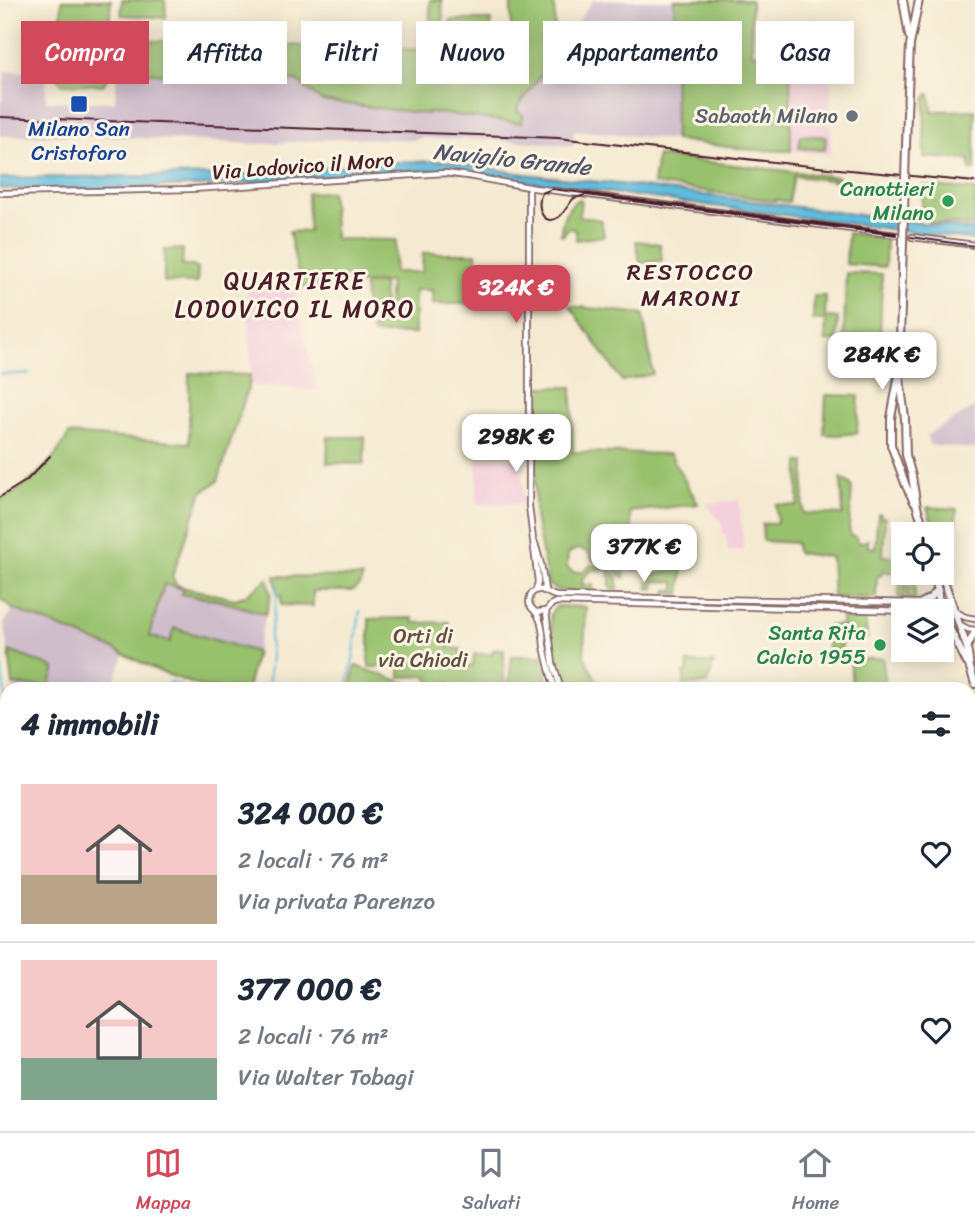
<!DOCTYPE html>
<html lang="it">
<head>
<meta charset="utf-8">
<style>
  :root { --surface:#fff; --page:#f6f6f7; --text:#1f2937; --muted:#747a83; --line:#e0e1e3; --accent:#d1495b }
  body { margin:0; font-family:Sriracha,sans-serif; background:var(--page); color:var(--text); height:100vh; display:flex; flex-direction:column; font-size:26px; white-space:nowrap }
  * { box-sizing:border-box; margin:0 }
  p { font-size:23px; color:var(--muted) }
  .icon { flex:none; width:38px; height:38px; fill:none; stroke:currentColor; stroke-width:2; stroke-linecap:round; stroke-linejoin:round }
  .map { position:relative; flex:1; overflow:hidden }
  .side { position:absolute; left:0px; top:682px; width:976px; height:450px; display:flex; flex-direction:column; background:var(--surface); border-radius:21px 21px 0 0; box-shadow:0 4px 18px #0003 }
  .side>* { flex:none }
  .hud { position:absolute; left:21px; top:21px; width:934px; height:63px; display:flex; gap:14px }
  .tools { position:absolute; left:891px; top:522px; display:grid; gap:14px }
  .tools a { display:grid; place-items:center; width:63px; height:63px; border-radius:0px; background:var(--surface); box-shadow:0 4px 18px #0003; font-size:35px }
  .price { position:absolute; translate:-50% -60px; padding:0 16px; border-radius:14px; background:#fff; color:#222; font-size:23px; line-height:46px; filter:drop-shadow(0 2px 4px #0008) }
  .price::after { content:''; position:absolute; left:50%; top:42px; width:21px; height:16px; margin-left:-10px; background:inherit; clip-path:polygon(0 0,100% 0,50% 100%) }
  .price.on { background:var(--accent); color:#fff }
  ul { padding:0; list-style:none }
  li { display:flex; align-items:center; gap:21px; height:175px; padding:0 21px }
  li+li { border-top:2px solid var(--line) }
  li span { display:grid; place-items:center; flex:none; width:196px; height:140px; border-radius:0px; color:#555 }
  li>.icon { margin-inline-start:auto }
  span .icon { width:84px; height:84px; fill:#fffc; stroke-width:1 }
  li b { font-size:30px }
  h2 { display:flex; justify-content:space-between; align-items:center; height:84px; padding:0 21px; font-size:30px }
  .chip { padding:0 24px; border-radius:0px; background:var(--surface); box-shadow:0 4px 18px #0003; font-size:24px; line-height:63px }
  .chip.on { background:var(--accent); color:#fff }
  .tabs { display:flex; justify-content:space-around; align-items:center; height:98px; border-top:2px solid var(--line); background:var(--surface); font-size:19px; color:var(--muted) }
  .tabs a { display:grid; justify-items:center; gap:4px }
  .tabs .on { color:var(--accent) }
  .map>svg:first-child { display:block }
</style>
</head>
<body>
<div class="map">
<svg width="975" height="1131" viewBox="0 0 975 1131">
  <rect width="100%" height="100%" fill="#fcf5e5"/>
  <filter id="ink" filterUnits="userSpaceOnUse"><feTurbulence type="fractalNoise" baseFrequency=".0143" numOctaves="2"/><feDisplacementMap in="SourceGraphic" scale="14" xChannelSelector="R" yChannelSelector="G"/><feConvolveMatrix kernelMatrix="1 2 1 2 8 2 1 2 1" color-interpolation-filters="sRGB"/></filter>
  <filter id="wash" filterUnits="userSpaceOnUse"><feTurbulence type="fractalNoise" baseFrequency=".00686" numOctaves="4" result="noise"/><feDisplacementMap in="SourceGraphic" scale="28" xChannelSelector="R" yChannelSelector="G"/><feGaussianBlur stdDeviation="1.57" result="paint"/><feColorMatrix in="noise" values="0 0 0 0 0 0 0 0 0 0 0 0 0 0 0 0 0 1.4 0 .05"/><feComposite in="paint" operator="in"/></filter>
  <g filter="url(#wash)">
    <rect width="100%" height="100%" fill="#f5ead1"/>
    <g fill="#f4cfdc">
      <path d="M 830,47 L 831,155 L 791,151 L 790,48 Z"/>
      <path d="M 247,290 L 295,291 L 317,391 L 249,385 L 251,366 Z"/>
      <rect x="477" y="459" width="46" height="45"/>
      <path d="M 739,500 L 744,550 L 728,551 L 726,534 L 723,534 L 721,519 L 717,518 L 707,504 Z"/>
    </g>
    <g fill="#d0bdcc">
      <path d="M 593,0 L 674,0 L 675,140 L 574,130 L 574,146 L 534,142 L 422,138 L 414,140 L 353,138 L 257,144 L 98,136 L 0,136 L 0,103 L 2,103 L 5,71 L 46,73 L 46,101 L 115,102 L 117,72 L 136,73 L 136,74 L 297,81 L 322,101 L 427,114 L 427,112 L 522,122 L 523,115 L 516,110 Z"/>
      <path d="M 975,407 L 975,449 L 929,445 L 927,435 Z"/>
      <path d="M 164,584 L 184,589 L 182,595 L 217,600 L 266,614 L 256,652 L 175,628 L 170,642 L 149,636 Z"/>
      <path d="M 13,609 L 114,649 L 124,655 L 111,689 L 13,689 L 13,685 L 49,687 L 55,668 L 9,651 L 4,624 Z"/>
      <path d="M 761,1125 L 949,1125 L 957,1131 L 762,1131 Z"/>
    </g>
    <g fill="#98c16d" stroke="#71704c" stroke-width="2">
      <path d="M 62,0 L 111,0 L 106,81 L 103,85 L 62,84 L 58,80 Z"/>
      <path d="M 122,0 L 165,0 L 166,18 L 121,15 Z"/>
      <path d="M 430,0 L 442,0 L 444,45 L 511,44 L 511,0 L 554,0 L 556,54 L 516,110 L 523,115 L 522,123 L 428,112 L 427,114 L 322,101 L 297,81 L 133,72 L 135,40 L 430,50 Z"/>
      <path d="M 674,0 L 751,0 L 752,53 L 790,54 L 791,151 L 753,150 L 675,140 Z"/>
      <path d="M 450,20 L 491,20 L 492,42 L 450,43 Z"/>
      <path d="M 928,94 L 930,94 L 932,111 L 975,110 L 975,170 L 970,170 L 970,160 L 924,157 L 925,98 L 928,97 Z"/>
      <path d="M 801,135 L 826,137 L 825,150 L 799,148 Z"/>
      <path d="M 657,156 L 838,177 L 838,181 L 794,176 L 789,202 L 781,201 L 778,199 L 776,201 L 653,184 Z"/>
      <path d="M 924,186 L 975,190 L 975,226 L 929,222 L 924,214 L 921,212 Z"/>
      <path d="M 331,192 L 335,239 L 396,240 L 394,272 L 422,272 L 423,253 L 476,253 L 477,272 L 490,273 L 490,292 L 483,292 L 483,304 L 432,304 L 432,290 L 415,290 L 415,334 L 373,334 L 372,330 L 388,314 L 390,282 L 301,287 L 289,232 L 309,231 L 307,193 Z"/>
      <path d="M 578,199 L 581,199 L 579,216 L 601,220 L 604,236 L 576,240 L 576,231 L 571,228 L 566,230 L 564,235 L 561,235 C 561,221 566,208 578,199 Z"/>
      <path d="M 848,233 L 886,238 L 885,267 L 846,264 Z"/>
      <path d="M 636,241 L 660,244 L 662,261 L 640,263 Z"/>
      <path d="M 183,249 L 182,266 L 193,266 L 198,269 L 197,283 L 164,282 L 164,250 Z"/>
      <path d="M 846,273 L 882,274 L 880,339 L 844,338 Z"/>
      <path d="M 383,283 L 385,315 L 366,316 L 364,284 Z"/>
      <path d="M 814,296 L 826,296 L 825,317 L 838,318 L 837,341 L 825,341 L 826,320 L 813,320 Z"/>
      <path d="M 570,306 L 643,314 L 653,374 L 622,381 Z"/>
      <path d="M 189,373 L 250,375 L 249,385 L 218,481 L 202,492 L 172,577 L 177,585 L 186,588 L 235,599 L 244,596 L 268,579 L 271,595 L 266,614 L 217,600 L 181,594 L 183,589 L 164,584 L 149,636 L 170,642 L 174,628 L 256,652 L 247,689 L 205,688 L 158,671 L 114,649 L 13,609 L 0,598 L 0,500 C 30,485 53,463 69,434 L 189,443 Z"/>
      <path d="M 537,387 L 572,387 L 573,452 L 670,454 L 698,504 L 630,512 L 632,532 L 640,531 L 641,558 L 627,558 L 627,550 L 606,549 L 606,561 L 639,561 L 638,570 L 625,569 L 624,578 L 606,561 L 592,560 L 591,555 C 583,548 577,547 568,554 L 567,567 L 573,572 L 583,572 L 591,565 L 607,566 L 618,577 L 618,589 L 612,589 L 610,586 L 610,576 L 607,570 L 593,570 L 583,578 L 582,585 L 593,585 L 593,591 C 579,591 558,595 548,584 L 535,516 L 535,390 Z"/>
      <path d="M 826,395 L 859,396 L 857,433 L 837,435 L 824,434 Z"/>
      <path d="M 328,437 L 365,437 L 364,464 L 327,463 Z"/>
      <path d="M 799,462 L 805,462 L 803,511 L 804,513 L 843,515 L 841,478 L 850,484 L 852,489 L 849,528 L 851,536 L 855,536 L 858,542 L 861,543 L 868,540 L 868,547 L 875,548 L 878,514 L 881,514 L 881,518 L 885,517 L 883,556 L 898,557 L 896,573 L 882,571 L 881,576 L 877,576 L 876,598 L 833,597 L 831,557 L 797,553 L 796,543 L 763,541 L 762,524 L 777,523 L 776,504 L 798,506 Z"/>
      <path d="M 929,507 L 957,509 L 955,530 L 935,531 L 927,508 Z"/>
      <path d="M 683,568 L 680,594 L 666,593 L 667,590 L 675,590 L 675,582 L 655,581 L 654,589 L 648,589 L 648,583 L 651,580 L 652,575 Z"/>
      <path d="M 900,574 L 915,575 L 915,599 L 907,599 L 908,587 L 905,586 L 904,599 L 899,599 Z"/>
      <path d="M 275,576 L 362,577 L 361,584 L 352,591 L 313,591 L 313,606 L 281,605 L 281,595 L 277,595 Z"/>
      <path d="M 558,606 L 586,607 L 584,656 L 601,689 L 564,689 L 555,659 L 550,616 L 553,610 Z"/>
      <path d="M 865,616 L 867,638 L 843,640 L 842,618 Z"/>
      <path d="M 413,618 L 414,623 L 449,622 L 449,648 L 461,649 L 461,667 L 473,666 L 474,654 L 492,654 L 493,650 L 504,649 L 504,689 L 449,689 L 449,683 L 436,683 L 429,681 L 428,676 L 400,677 L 400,667 L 369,667 L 369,619 Z"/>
      <path d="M 840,625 L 841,650 L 828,651 L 826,626 Z"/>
      <path d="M 9,651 L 55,668 L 49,687 L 13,685 Z"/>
      <path d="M 512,656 L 542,656 L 547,681 L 551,689 L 508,689 Z"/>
      <path d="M 883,658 L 885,689 L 852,689 L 850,660 Z"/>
      <path d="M 688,663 L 714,663 L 707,684 L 684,685 L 684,673 L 687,673 Z"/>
      <path d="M 357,666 L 358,667 L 424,689 L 350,689 L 355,667 Z"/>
      <path d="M 7,1066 L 7,1125 L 47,1125 L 49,1131 L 0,1131 L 0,1067 Z"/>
      <path d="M 471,1125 L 534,1125 L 522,1128 L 523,1131 L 473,1131 Z"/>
    </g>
    <path fill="#5fbcdd" stroke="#546e84" stroke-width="2" d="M 445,161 L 524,174 L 619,184 L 975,230 L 975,240 L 567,187 L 449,170 L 404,171 L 224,185 L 96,189 L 0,189 L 0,178 L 222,175 L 398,162 Z"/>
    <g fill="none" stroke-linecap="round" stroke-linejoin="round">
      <g stroke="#5fbcdd" stroke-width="2">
        <path d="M 0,374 L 29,374"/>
        <path d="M 0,654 L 7,713"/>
        <path d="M 167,690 L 169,682 L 171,682 L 190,690"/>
        <path d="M 268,690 L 271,655 L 269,640 L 277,597 L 278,583"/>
        <path d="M 346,690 L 353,660 L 360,611"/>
        <path d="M 0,1063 L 7,1062"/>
        <path d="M 416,1125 L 418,1131"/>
        <path d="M 167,1131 L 168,1125"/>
        <path d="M 177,1131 L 180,1125"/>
      </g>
      <g stroke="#5fbcdd" stroke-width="4.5">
        <path d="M 0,863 L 7,874"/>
        <path d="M 286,1125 L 293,1131"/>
      </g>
    </g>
  </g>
  <g filter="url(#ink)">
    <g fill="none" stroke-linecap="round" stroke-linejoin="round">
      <g stroke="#866665" stroke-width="8">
        <g id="minor">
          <path d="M 529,187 L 529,506 L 538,582 L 536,590"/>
          <path d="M 0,193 L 192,189 L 445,173 L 468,176 L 534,188 L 897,235"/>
          <path d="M 912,237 L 975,245"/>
          <path d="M 535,543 L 541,564 L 545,590"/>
          <path d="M 955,611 L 965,617 L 975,619"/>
          <path d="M 537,612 L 546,611 L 552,604 L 557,602 L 912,611"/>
          <path d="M 546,612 L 553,663 L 561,690"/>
          <path d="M 959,624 L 968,629 L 975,630"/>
          <path d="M 556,690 C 550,675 547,661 544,646 C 543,637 543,626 539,618 C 535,607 525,609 531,594 C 541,584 546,594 556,596 L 921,603 L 934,604 L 939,607"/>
          <path d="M 970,932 L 975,934"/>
          <path d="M 970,938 L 975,940"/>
        </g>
      </g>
      <g stroke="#866665" stroke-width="10">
        <g id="major">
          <path d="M 903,0 L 909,36"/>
          <path d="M 907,114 L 910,45 L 919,0"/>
          <path d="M 899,371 L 905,418 L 906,455 L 912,476 L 917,507 L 926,534"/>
          <path d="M 898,379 L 891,418 L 891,445 L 906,486 L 914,502"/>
          <path d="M 935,572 L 939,602 L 947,623 L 967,663"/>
          <path d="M 941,572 L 967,647 L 970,668 L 975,684"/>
          <path d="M 921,603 L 930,598 L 938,590"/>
          <path d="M 968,645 L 975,632"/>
        </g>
      </g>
      <use href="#minor" stroke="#fff" stroke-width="4.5"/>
      <use href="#major" stroke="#fff" stroke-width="6"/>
      <g stroke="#4a1f2b" stroke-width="2">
        <path d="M 896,235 L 586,195 L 574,198 C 569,203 565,212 559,217 C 543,228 535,206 542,193 L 552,189 L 896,233"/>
        <path d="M 911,237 L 975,246"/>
      </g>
      <g stroke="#4a1f2b" stroke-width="2">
        <path d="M 0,117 L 558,138 L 818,167 L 975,182"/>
        <path d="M 0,497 L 26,481 L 50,456"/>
      </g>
      <g stroke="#866665" stroke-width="10" stroke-linecap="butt">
        <path id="major-bridge" d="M 899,371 L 907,114"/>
      </g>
      <use href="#major-bridge" stroke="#fff" stroke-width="6"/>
    </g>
  </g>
  <rect fill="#1a4fb4" stroke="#fcf5e5" stroke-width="2.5" x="70" y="95" width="18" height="18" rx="3.5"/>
  <circle fill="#6b7280" stroke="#fcf5e5" stroke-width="2.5" cx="852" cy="116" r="7"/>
  <g fill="#2e9e5b" stroke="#fcf5e5" stroke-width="2.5">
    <circle cx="948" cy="201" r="7"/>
    <circle cx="880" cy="645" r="7"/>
  </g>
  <g text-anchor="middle" stroke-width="6" stroke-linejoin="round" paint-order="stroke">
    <g font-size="21" fill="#5b616d" stroke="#fcf5e5" text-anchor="end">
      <text x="838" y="123">Sabaoth Milano</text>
    </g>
    <g font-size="21" fill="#164399" stroke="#fcf5e5">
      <text x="79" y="136">Milano San<tspan x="79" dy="24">Cristoforo</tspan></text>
    </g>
    <g font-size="21" fill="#4a1f2b" stroke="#fcf5e5">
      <text transform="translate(303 166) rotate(-4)" y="7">Via Lodovico il Moro</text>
    </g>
    <g font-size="21" fill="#27864d" stroke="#fcf5e5" text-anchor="end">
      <text x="934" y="196">Canottieri<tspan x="934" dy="24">Milano</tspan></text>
      <text x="866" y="640">Santa Rita<tspan x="866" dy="24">Calcio 1955</tspan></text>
    </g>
    <g font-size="21" fill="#61503f" stroke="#fcf5e5">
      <text x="423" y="643">Orti di<tspan x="423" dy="24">via Chiodi</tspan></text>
    </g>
    <g font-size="23" font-style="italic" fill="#515669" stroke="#fcf5e5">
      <text transform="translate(512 159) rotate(6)" y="8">Naviglio Grande</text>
    </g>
    <g font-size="23" letter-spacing="2" fill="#4a1f2b" stroke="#fcf5e5">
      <text x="691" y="280">RESTOCCO<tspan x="691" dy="26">MARONI</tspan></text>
    </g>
    <g font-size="24" letter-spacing="2" fill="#4a1f2b" stroke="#fcf5e5">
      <text x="295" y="289">QUARTIERE<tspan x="295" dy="28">LODOVICO IL MORO</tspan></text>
    </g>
  </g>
</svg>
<div class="tools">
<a><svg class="icon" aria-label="locate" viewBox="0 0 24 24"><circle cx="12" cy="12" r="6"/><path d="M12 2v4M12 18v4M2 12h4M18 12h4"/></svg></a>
<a><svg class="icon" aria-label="layers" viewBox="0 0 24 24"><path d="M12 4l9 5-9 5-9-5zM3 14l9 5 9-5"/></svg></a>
</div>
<b class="price on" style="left:516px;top:325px">324K €</b>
<b class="price" style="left:882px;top:392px">284K €</b>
<b class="price" style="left:516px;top:474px">298K €</b>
<b class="price" style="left:644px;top:584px">377K €</b>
<div class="hud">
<a class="chip on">Compra</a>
<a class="chip">Affitta</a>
<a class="chip">Filtri</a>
<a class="chip">Nuovo</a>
<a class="chip">Appartamento</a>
<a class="chip">Casa</a>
</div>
<section class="side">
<h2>4 immobili<svg class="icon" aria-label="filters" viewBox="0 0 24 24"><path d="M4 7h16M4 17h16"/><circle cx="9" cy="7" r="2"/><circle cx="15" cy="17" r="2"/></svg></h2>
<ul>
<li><span style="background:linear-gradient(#f6c9c9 65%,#b9a48a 0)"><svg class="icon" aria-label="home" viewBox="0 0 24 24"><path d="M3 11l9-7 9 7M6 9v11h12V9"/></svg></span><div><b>324 000 €</b><p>2 locali · 76 m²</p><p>Via privata Parenzo</p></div><svg class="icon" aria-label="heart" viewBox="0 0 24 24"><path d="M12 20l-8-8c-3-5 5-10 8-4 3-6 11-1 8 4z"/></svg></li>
<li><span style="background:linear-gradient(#f6c9c9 70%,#7fa58c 0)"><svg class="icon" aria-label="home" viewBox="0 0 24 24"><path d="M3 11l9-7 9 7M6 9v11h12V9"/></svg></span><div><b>377 000 €</b><p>2 locali · 76 m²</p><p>Via Walter Tobagi</p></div><svg class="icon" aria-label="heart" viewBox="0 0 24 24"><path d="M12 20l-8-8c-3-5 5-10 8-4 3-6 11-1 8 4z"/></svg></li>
</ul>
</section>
</div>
<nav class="tabs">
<a class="on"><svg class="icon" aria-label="map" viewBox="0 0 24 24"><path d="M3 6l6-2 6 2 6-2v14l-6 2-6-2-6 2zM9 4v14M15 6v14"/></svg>Mappa</a>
<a><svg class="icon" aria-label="saved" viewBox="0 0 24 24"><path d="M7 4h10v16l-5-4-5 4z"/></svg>Salvati</a>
<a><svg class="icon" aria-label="home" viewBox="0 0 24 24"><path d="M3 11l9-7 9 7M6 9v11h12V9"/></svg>Home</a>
</nav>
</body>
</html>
